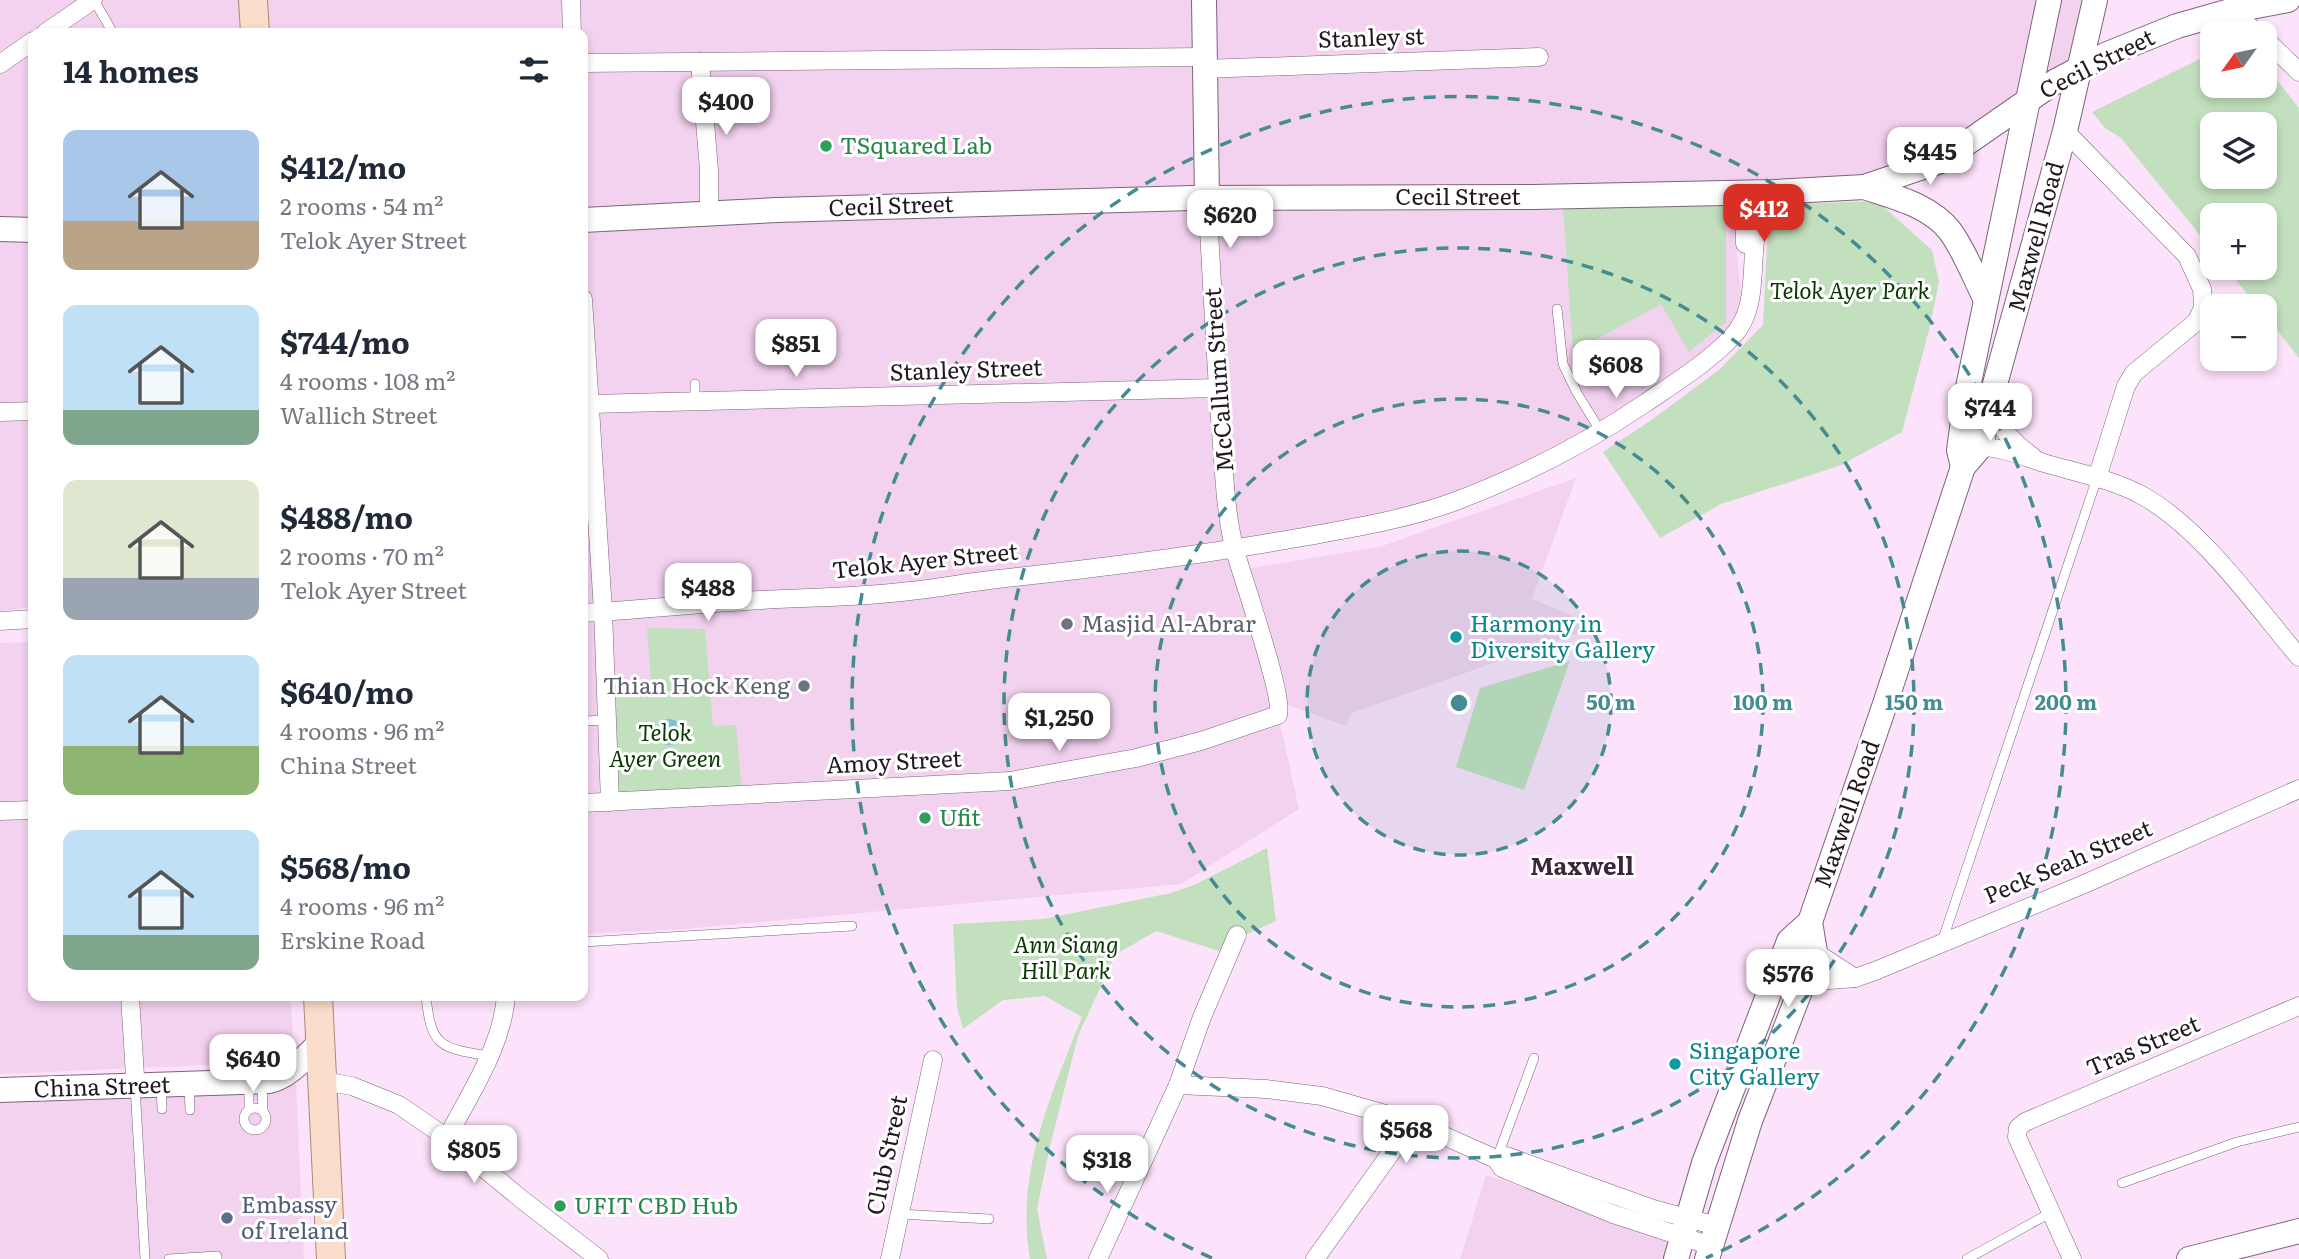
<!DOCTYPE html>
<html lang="en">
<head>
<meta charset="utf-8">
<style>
  :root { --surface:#fff; --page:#f2f2f3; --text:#1f2937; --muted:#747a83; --accent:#d93025 }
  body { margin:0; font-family:Literata,serif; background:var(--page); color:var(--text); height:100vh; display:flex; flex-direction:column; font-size:26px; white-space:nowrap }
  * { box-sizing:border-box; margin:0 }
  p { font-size:23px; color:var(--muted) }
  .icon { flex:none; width:38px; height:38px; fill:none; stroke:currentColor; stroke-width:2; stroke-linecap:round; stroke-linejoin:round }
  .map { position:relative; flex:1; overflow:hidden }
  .sheet { position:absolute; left:28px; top:28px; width:560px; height:973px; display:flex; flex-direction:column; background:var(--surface); border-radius:14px; box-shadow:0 4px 10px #0003 }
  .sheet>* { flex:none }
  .needle { width:46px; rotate:237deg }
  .buttons { position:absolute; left:2200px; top:21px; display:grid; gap:14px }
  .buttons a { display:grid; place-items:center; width:77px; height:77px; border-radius:14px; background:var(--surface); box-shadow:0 4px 10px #0003; font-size:35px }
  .price { position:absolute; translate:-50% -60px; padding:0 16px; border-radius:14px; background:#fff; color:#222; font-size:23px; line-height:46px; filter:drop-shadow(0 2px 4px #0008) }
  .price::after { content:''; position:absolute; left:50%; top:42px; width:21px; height:16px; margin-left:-10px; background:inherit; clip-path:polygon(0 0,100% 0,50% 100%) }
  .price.selected { background:var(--accent); color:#fff }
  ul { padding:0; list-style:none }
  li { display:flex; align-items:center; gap:21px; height:175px; padding:0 35px }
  li span { display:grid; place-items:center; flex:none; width:196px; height:140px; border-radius:14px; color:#555 }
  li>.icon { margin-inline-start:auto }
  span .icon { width:84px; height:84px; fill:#fffc; stroke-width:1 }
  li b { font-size:30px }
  h2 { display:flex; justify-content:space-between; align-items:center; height:84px; padding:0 35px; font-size:30px }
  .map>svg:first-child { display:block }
</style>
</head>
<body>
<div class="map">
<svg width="2299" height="1259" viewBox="0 0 2299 1259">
  <rect width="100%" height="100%" fill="#fde2fb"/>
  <g fill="#f3d2f0">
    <path d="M 0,0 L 2095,0 L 2079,68 L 1997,121 L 1864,187 L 1731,198 L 1744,321 L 1652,399 L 1453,502 L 1245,547 L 1236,571 L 1382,546 L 1576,478 L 1532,599 L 1598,626 L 1352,713 L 1346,726 L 1275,700 L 1299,809 L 1181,884 L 685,929 L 583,934 L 583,33 L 33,33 L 33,607 L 0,611 Z"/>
    <path d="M 33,642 L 33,996 L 290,996 L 295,1061 L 0,1074 L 0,643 Z"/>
    <path d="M 296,1084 L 304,1259 L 0,1259 L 0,1094 Z"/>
    <path d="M 1486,1175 L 1675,1240 L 1669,1259 L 1460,1259 Z"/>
  </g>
  <g fill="#c2e0bd" fill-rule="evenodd">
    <path d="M 2212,53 L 2212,86 L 2264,86 L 2265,65 L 2299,108 L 2299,358 L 2265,315 L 2264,306 L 2257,306 L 2226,268 L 2264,268 L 2264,215 L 2212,215 L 2212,250 L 2121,138 L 2105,128 L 2092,112 ZM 2212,124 L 2264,124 L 2264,177 L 2212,177 Z"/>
    <path d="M 1877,201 L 1932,250 L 1939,282 L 1929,330 L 1902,432 L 1839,466 L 1721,504 L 1660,538 L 1603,452 L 1650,421 L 1719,370 L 1763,325 L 1769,205 Z"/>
    <path d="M 1726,204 L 1726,322 L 1689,352 L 1661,304 L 1573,352 L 1563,207 Z"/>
    <path d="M 647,628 L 705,629 L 713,726 L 736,725 L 742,794 L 610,802 L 615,696 L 652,693 Z"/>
    <path d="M 1570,661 L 1524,790 L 1456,767 L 1480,688 Z"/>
    <path d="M 1267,848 L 1276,921 L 1236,939 L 1222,952 L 1156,931 L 1115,955 L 1078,1036 L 1050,1146 L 1037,1209 L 1047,1259 L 1030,1259 C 1015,1173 1051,1095 1082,1017 L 1045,996 L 1003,1000 L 963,1029 L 957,1007 L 953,924 L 1043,919 L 1171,893 L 1196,884 Z"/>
  </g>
  <circle fill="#81c2d2" cx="669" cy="732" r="13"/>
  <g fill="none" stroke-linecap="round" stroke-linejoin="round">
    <g stroke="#7b6479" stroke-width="10">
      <g id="lane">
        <path d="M 94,0 L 113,33"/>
        <path d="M 1557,309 L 1563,364 L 1577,393 L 1601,432"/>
        <path d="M 695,384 L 695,400"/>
        <path d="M 583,721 L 608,720"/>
        <path d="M 583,942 L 852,926"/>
        <path d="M 1942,942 L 2097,478"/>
        <path d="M 426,996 C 431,1047 440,1048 489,1056"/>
        <path d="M 231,1073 L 233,1064"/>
        <path d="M 249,1083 L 249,1109"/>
        <path d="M 262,1083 L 263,1111"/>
        <path d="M 189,1085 L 190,1110"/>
        <path d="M 135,1086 L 145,1259"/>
        <path d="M 161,1086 L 162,1109"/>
        <circle cx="255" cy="1119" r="11"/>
        <path d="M 1497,1158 L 1534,1058"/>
        <path d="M 2122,1183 L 2237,1142 L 2299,1127"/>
        <path d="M 900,1214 L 989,1219"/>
        <path d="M 169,1259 L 217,1256 L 217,1259"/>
        <path d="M 1967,1259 L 2050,1213"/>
      </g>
    </g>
    <g stroke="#7b6479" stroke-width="19">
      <g id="street">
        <path d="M 571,0 L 572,33"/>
        <path d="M 2230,11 L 2258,33"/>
        <path d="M 45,33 L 93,0"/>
        <path d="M 2264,38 L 2299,72"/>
        <path d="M 700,62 L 709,170 L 709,214"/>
        <path d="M 583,63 L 1204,57"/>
        <path d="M 0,64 L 33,41"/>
        <path d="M 1204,69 L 1539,57"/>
        <path d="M 2065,131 L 2187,256 L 2202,289 L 2203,308 L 2196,322 L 2134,373 L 2126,386 L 2097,478"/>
        <path d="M 1725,192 C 1745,209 1745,218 1745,244"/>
        <path d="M 583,299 L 603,611 L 610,802"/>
        <path d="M 1993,402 C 1995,426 2014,443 2033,457"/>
        <path d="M 590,404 L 1218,388"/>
        <path d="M 0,412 L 33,411"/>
        <path d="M 1970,448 C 1994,443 2024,457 2047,464 C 2079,473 2114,480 2143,496 C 2201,528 2256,606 2299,657"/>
        <path d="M 583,613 C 637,610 692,604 746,601 C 801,597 856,598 910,591 C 940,588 969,582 998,579 C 1100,568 1202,555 1303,537 C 1353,528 1408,519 1456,501 C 1522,476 1585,444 1644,404 C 1673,384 1706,364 1731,338 C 1770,299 1737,232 1774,192"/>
        <path d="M 0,621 L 33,619"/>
        <path d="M 583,803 L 1010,781 L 1136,758 L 1201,741 L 1278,715 C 1285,698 1241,574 1234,547 C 1225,509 1224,470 1221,431 C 1215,353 1212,275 1207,198"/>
        <path d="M 0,811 L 33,810"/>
        <path d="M 1805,948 L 1815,952 L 1855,978"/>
        <path d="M 1778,972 L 1805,982 L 1855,978 L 1875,971 L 2082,885 L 2299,789"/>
        <path d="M 130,996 L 135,1076"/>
        <path d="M 322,1081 L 352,1086 L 399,1105 L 447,1138 L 525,1202 L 599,1259"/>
        <path d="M 1178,1085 L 1266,1089 L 1322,1096 L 1413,1122 L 1496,1159 L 1502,1168 L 1613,1214 L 1711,1246"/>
        <path d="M 447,1138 C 470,1093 502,1047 506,996"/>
        <path d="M 1496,1159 L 1506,1156 L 1653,1209 L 1717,1226"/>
        <path d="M 890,1259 L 933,1060"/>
        <path d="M 1098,1259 L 1178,1085 L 1202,1017 L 1237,935"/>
        <path d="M 1315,1259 L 1413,1122"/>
        <path d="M 2072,1259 L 2017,1137 L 2018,1128 L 2025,1122 L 2299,1006"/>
      </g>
    </g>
    <g stroke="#7b6479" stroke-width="26">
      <g id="secondary">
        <path d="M 1204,0 L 1207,198"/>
        <path d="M 1864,187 C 1894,197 1930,205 1950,231 C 1964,250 1974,276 1985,298"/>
        <path d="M 583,220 L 777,210 L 1192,198 L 1533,197 L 1774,192 L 1864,187 L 1941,161 L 2056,81 L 2105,55 L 2177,26 L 2230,11 L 2288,0"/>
        <path d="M 0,229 L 33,230"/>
        <path d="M 1963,467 L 1959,450 L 1967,392 L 2049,0"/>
        <path d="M 0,1090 L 269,1081 C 289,1077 307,1055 321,1042"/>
        <path d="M 1676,1259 L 1704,1163 L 1789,941 L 1810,922 L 1884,707 L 1963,467 L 1981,446 L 1992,395 L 2065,131 L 2095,0"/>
        <path d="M 1707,1259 L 1750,1121 L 1815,952 L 1810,922"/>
        <path d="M 2189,1259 L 2299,1231"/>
      </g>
    </g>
    <g stroke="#ad8979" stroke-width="30">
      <g id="primary">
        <path d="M 253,0 L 255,33"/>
        <path d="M 318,996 L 331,1259"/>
      </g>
    </g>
    <use href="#lane" stroke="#fff" stroke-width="9"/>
    <use href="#street" stroke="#fff" stroke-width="18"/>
    <use href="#secondary" stroke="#fff" stroke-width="24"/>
    <use href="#primary" stroke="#fbddcb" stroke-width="28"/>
  </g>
  <circle cx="1459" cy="703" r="152" fill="#448b92" fill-opacity=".12"/>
  <g fill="none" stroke="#448b92" stroke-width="3.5" stroke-dasharray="12 9">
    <circle cx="1459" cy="703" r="152"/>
    <circle cx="1459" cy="703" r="304"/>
    <circle cx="1459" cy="703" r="455"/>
    <path d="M1212 1258A607 607 0 1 1 1706 1258"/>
  </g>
  <g fill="#2e9e5b" stroke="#fff" stroke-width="2.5">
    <circle cx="826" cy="146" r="7"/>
    <circle cx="925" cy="818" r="7"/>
    <circle cx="560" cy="1206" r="7"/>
  </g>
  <g fill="#6b7280" stroke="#fff" stroke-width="2.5">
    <circle cx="1067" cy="624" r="7"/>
    <circle cx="804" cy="686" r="7"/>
  </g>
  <g fill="#0f9aa8" stroke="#fff" stroke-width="2.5">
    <circle cx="1456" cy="637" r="7"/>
    <circle cx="1675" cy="1064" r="7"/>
  </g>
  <circle fill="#5c6f8a" stroke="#fff" stroke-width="2.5" cx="227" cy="1218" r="7"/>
  <g text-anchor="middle" stroke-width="6" stroke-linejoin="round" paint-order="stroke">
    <g font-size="23" fill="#221821" stroke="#fff">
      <text transform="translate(1371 38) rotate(-2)" y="8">Stanley st</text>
      <text transform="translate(2097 64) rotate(-27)" y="8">Cecil Street</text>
      <text x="1458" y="205">Cecil Street</text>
      <text transform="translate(891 206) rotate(-2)" y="8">Cecil Street</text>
      <text transform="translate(2036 237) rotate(-75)" y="8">Maxwell Road</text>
      <text transform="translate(966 370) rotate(-2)" y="8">Stanley Street</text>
      <text transform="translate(1219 380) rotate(-94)" y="8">McCallum Street</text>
      <text transform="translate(925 561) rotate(-6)" y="8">Telok Ayer Street</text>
      <text transform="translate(894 762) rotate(-3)" y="8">Amoy Street</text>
      <text transform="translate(1847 814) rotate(-71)" y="8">Maxwell Road</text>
      <text transform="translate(2068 862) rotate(-23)" y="8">Peck Seah Street</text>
      <text transform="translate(2143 1046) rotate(-23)" y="8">Tras Street</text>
      <text transform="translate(102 1087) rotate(-2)" y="8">China Street</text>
      <text transform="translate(887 1155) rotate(-78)" y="8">Club Street</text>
    </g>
    <g font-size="23" fill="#27864d" stroke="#fff" text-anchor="start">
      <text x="840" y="154">TSquared Lab</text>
      <text x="939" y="826">Ufit</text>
      <text x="574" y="1214">UFIT CBD Hub</text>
    </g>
    <g font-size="23" font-style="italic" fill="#083900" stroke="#fff">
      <text x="1850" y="299">Telok Ayer Park</text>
      <text x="665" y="741">Telok<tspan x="665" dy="26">Ayer Green</tspan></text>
      <text x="1066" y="953">Ann Siang<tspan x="1066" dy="26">Hill Park</tspan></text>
    </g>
    <g font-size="23" fill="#5b616d" stroke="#fff" text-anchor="start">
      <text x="1081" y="632">Masjid Al-Abrar</text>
      <text x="790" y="694" text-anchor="end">Thian Hock Keng</text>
    </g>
    <g font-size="23" fill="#0d838f" stroke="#fff" text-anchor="start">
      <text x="1470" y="632">Harmony in<tspan x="1470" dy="26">Diversity Gallery</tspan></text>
      <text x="1689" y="1059">Singapore<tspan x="1689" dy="26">City Gallery</tspan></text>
    </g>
    <g font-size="23" fill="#4e5e75" stroke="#fff" text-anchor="start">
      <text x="241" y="1213">Embassy<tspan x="241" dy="26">of Ireland</tspan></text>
    </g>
    <g font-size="24" font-weight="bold" fill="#3b273a" stroke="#fff">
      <text x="1582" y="875">Maxwell</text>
    </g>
  </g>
  <circle cx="1459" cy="703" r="10" fill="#448b92" stroke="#fff" stroke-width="3.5"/>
  <g font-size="21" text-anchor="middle" font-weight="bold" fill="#448b92" stroke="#fff" stroke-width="6" stroke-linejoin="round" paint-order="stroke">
    <text x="1611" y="710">50 m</text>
    <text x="1763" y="710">100 m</text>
    <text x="1914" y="710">150 m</text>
    <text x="2066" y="710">200 m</text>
  </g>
</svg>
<div class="buttons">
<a><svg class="needle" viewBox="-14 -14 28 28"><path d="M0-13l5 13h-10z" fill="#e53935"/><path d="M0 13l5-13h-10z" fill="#747a83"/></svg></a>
<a><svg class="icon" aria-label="layers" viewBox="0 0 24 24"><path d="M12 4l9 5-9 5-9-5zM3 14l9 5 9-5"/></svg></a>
<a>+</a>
<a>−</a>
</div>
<b class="price" style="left:726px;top:137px">$400</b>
<b class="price" style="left:1930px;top:187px">$445</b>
<b class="price selected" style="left:1764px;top:244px">$412</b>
<b class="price" style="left:1230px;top:250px">$620</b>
<b class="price" style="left:796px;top:379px">$851</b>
<b class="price" style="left:1616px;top:400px">$608</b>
<b class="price" style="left:1990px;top:443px">$744</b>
<b class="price" style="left:708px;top:623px">$488</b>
<b class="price" style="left:1059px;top:753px">$1,250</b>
<b class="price" style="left:1788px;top:1009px">$576</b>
<b class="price" style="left:253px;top:1094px">$640</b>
<b class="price" style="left:1406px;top:1165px">$568</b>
<b class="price" style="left:474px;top:1185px">$805</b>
<b class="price" style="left:1107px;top:1195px">$318</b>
<section class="sheet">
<h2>14 homes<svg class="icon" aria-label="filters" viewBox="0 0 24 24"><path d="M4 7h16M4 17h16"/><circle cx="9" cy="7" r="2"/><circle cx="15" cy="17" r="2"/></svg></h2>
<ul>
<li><span style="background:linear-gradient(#a9c7e8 65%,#b9a48a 0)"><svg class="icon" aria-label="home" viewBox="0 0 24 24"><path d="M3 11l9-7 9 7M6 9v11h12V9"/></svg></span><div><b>$412/mo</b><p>2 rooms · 54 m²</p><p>Telok Ayer Street</p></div></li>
<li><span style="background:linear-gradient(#bfe0f5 75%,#7fa58c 0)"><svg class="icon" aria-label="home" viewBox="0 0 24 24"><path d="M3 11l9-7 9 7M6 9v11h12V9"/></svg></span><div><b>$744/mo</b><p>4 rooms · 108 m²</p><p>Wallich Street</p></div></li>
<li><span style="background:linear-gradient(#dfe7d0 70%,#9aa5b1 0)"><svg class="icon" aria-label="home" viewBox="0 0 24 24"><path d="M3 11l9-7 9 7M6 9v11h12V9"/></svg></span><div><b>$488/mo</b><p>2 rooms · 70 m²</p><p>Telok Ayer Street</p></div></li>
<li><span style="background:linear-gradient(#bfe0f5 65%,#8fb573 0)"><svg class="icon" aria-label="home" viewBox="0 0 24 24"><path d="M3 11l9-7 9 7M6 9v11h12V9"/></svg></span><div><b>$640/mo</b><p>4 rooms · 96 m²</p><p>China Street</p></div></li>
<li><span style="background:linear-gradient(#bfe0f5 75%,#7fa58c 0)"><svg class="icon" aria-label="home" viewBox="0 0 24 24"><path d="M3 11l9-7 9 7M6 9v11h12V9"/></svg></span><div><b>$568/mo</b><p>4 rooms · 96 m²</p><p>Erskine Road</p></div></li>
</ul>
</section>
</div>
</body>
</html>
